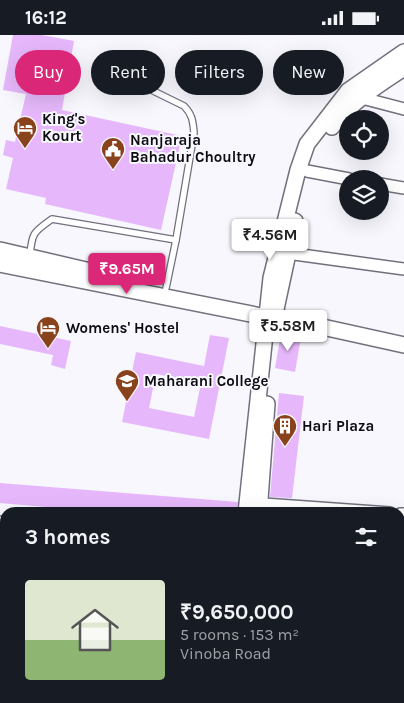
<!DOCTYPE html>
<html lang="en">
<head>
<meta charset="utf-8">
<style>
  :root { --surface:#171b24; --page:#20242c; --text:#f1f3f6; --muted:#9ea1a6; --accent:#db2777 }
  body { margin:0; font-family:Karla,sans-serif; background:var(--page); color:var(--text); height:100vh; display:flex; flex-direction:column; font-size:19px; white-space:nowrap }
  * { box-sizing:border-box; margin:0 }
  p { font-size:16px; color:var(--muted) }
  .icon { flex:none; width:28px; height:28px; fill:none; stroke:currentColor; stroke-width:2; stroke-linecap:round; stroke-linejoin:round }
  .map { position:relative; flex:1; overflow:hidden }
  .details { position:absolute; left:0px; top:472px; width:405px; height:196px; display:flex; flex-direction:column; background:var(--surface); border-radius:15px 15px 0 0; box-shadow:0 5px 20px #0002 }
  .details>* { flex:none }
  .top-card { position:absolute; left:15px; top:15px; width:375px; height:45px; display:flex; gap:10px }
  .fabs { position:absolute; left:339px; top:75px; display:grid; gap:10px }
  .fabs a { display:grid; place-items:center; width:50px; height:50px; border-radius:50%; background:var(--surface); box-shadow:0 5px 20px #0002; font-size:25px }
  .price { position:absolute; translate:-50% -42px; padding:0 11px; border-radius:5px; background:#fff; color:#222; font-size:16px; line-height:32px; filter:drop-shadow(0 1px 2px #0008) }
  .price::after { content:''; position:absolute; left:50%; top:30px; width:15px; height:11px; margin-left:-8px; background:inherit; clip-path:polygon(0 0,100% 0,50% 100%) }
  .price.active { background:var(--accent); color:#fff }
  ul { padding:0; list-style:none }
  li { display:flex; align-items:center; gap:15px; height:125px; padding:0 25px }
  li span { display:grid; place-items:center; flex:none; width:140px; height:100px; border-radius:5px; color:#555 }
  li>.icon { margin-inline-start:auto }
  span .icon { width:60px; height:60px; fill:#fffc; stroke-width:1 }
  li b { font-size:21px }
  h2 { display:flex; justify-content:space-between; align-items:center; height:60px; padding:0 25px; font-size:21px }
  .pill { padding:0 18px; border-radius:22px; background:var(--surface); box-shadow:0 5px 20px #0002; font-size:18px; line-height:45px }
  .pill.active { background:var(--accent); color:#fff }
  .status { display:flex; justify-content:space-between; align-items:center; height:35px; padding:0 25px; background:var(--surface); direction:ltr }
  .status svg { height:14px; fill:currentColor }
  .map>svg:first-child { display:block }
</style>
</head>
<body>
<div class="status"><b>16:12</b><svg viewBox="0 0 49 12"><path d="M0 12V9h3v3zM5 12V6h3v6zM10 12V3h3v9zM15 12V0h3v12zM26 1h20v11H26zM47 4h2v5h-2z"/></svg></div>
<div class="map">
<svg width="404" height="668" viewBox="0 0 404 668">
  <rect width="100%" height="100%" fill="#f7f7fd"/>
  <g fill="#e6b8fb" fill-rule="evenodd">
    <path d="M 13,0 L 42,0 L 74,6 L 62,75 L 182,101 L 161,195 L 45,169 L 46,163 L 6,154 L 13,123 L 3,120 L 6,105 L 15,107 L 26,59 L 3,55 Z"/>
    <path d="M 0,291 L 71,306 L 65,334 L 51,330 L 53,320 L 0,309 Z"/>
    <path d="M 281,298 L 301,302 L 295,337 L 275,333 Z"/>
    <path d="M 210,300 L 229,303 L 209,404 L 122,387 L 136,317 L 204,331 ZM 156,339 L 201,348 L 194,382 L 149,373 Z"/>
    <path d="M 279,358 L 304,361 L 292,463 L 270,462 Z"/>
    <path d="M 0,448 L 238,467 L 237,478 L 113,478 L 0,468 Z"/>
  </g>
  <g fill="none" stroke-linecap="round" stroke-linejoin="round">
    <g stroke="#72707d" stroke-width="8">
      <g id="service">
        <path d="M 131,45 L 184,71 C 192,79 193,86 194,98 L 176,205 L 166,253"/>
        <path d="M 30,220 C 32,197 34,197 52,184 L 176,205"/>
      </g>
    </g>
    <g stroke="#72707d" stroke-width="14">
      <g id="minor">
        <path d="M 362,63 L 404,74"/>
        <path d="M 307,136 L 349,144"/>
        <path d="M 380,149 L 404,153"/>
        <path d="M 287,218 L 404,234"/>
        <path d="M 252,468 L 390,478"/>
        <path d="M 400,479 L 404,479"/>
        <path d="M 400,647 L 404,610"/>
        <path d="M 400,657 L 404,657"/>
        <path d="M 231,668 L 232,664"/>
      </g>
    </g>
    <g stroke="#72707d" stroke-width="18">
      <g id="tertiary">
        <path d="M 332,92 C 351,67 378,50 404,33"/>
        <path d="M 0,215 L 116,242"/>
        <path d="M 0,229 L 261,281 L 268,280 L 404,310"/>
        <path d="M 276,274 L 295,186"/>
        <path d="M 246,478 L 271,243 L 298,135 L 307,109 L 348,56 L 404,17"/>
        <path d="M 259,478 L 267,369"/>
        <path d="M 0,489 L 5,490"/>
        <path d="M 400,520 L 404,521"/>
      </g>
    </g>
    <use href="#service" stroke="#fff" stroke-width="5.5"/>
    <use href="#minor" stroke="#fff" stroke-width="11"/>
    <use href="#tertiary" stroke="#fff" stroke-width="15"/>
  </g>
  <defs>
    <g id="hotel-pin" transform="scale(1.25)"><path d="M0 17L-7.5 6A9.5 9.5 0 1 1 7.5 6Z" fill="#89431c" stroke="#f7f7fd"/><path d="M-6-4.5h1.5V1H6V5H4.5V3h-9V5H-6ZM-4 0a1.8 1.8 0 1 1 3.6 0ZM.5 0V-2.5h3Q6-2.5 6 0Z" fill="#fff"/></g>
    <g id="civic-pin" transform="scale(1.25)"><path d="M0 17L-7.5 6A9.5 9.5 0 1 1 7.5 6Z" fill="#89431c" stroke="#f7f7fd"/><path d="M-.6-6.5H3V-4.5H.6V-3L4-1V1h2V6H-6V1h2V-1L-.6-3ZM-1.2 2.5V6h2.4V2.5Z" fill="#fff"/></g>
    <g id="university-pin" transform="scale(1.25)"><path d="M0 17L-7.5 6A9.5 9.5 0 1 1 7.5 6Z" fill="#89431c" stroke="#f7f7fd"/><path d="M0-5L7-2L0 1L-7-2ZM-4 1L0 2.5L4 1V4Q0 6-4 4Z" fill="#fff"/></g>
    <g id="building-pin" transform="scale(1.25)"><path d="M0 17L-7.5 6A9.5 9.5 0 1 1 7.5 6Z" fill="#89431c" stroke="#f7f7fd"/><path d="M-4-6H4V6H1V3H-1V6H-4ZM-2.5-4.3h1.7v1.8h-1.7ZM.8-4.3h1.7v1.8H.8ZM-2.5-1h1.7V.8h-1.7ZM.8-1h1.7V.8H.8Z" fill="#fff"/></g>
  </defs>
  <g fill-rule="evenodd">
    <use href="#hotel-pin" x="25" y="93"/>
    <use href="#civic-pin" x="113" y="114"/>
    <use href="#hotel-pin" x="48" y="293"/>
    <use href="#university-pin" x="127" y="346"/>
    <use href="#building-pin" x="285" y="391"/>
  </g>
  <g text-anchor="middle" stroke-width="4" stroke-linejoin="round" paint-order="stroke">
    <g font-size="15" font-weight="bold" fill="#0c0b10" stroke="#f7f7fd" text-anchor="start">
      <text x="42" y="89">King's<tspan x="42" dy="17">Kourt</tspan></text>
      <text x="130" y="110">Nanjaraja<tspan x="130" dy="17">Bahadur Choultry</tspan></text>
      <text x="66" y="298">Womens' Hostel</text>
      <text x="144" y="351">Maharani College</text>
      <text x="302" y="396">Hari Plaza</text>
    </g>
  </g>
</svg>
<div class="fabs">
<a><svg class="icon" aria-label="locate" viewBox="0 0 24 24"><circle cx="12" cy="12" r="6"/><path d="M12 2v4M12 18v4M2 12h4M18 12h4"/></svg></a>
<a><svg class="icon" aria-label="layers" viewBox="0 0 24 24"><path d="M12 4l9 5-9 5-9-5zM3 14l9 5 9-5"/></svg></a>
</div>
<b class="price" style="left:270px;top:226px">₹4.56M</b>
<b class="price active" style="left:127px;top:260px">₹9.65M</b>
<b class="price" style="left:288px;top:317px">₹5.58M</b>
<div class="top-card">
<a class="pill active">Buy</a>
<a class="pill">Rent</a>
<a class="pill">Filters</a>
<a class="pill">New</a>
</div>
<section class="details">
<h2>3 homes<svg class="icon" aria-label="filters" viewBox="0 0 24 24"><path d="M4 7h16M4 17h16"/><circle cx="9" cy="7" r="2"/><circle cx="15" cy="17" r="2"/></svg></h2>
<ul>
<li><span style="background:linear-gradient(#dfe7d0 60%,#8fb573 0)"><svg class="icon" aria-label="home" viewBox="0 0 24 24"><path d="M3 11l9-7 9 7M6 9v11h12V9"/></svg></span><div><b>₹9,650,000</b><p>5 rooms · 153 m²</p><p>Vinoba Road</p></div></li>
</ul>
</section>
</div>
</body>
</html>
